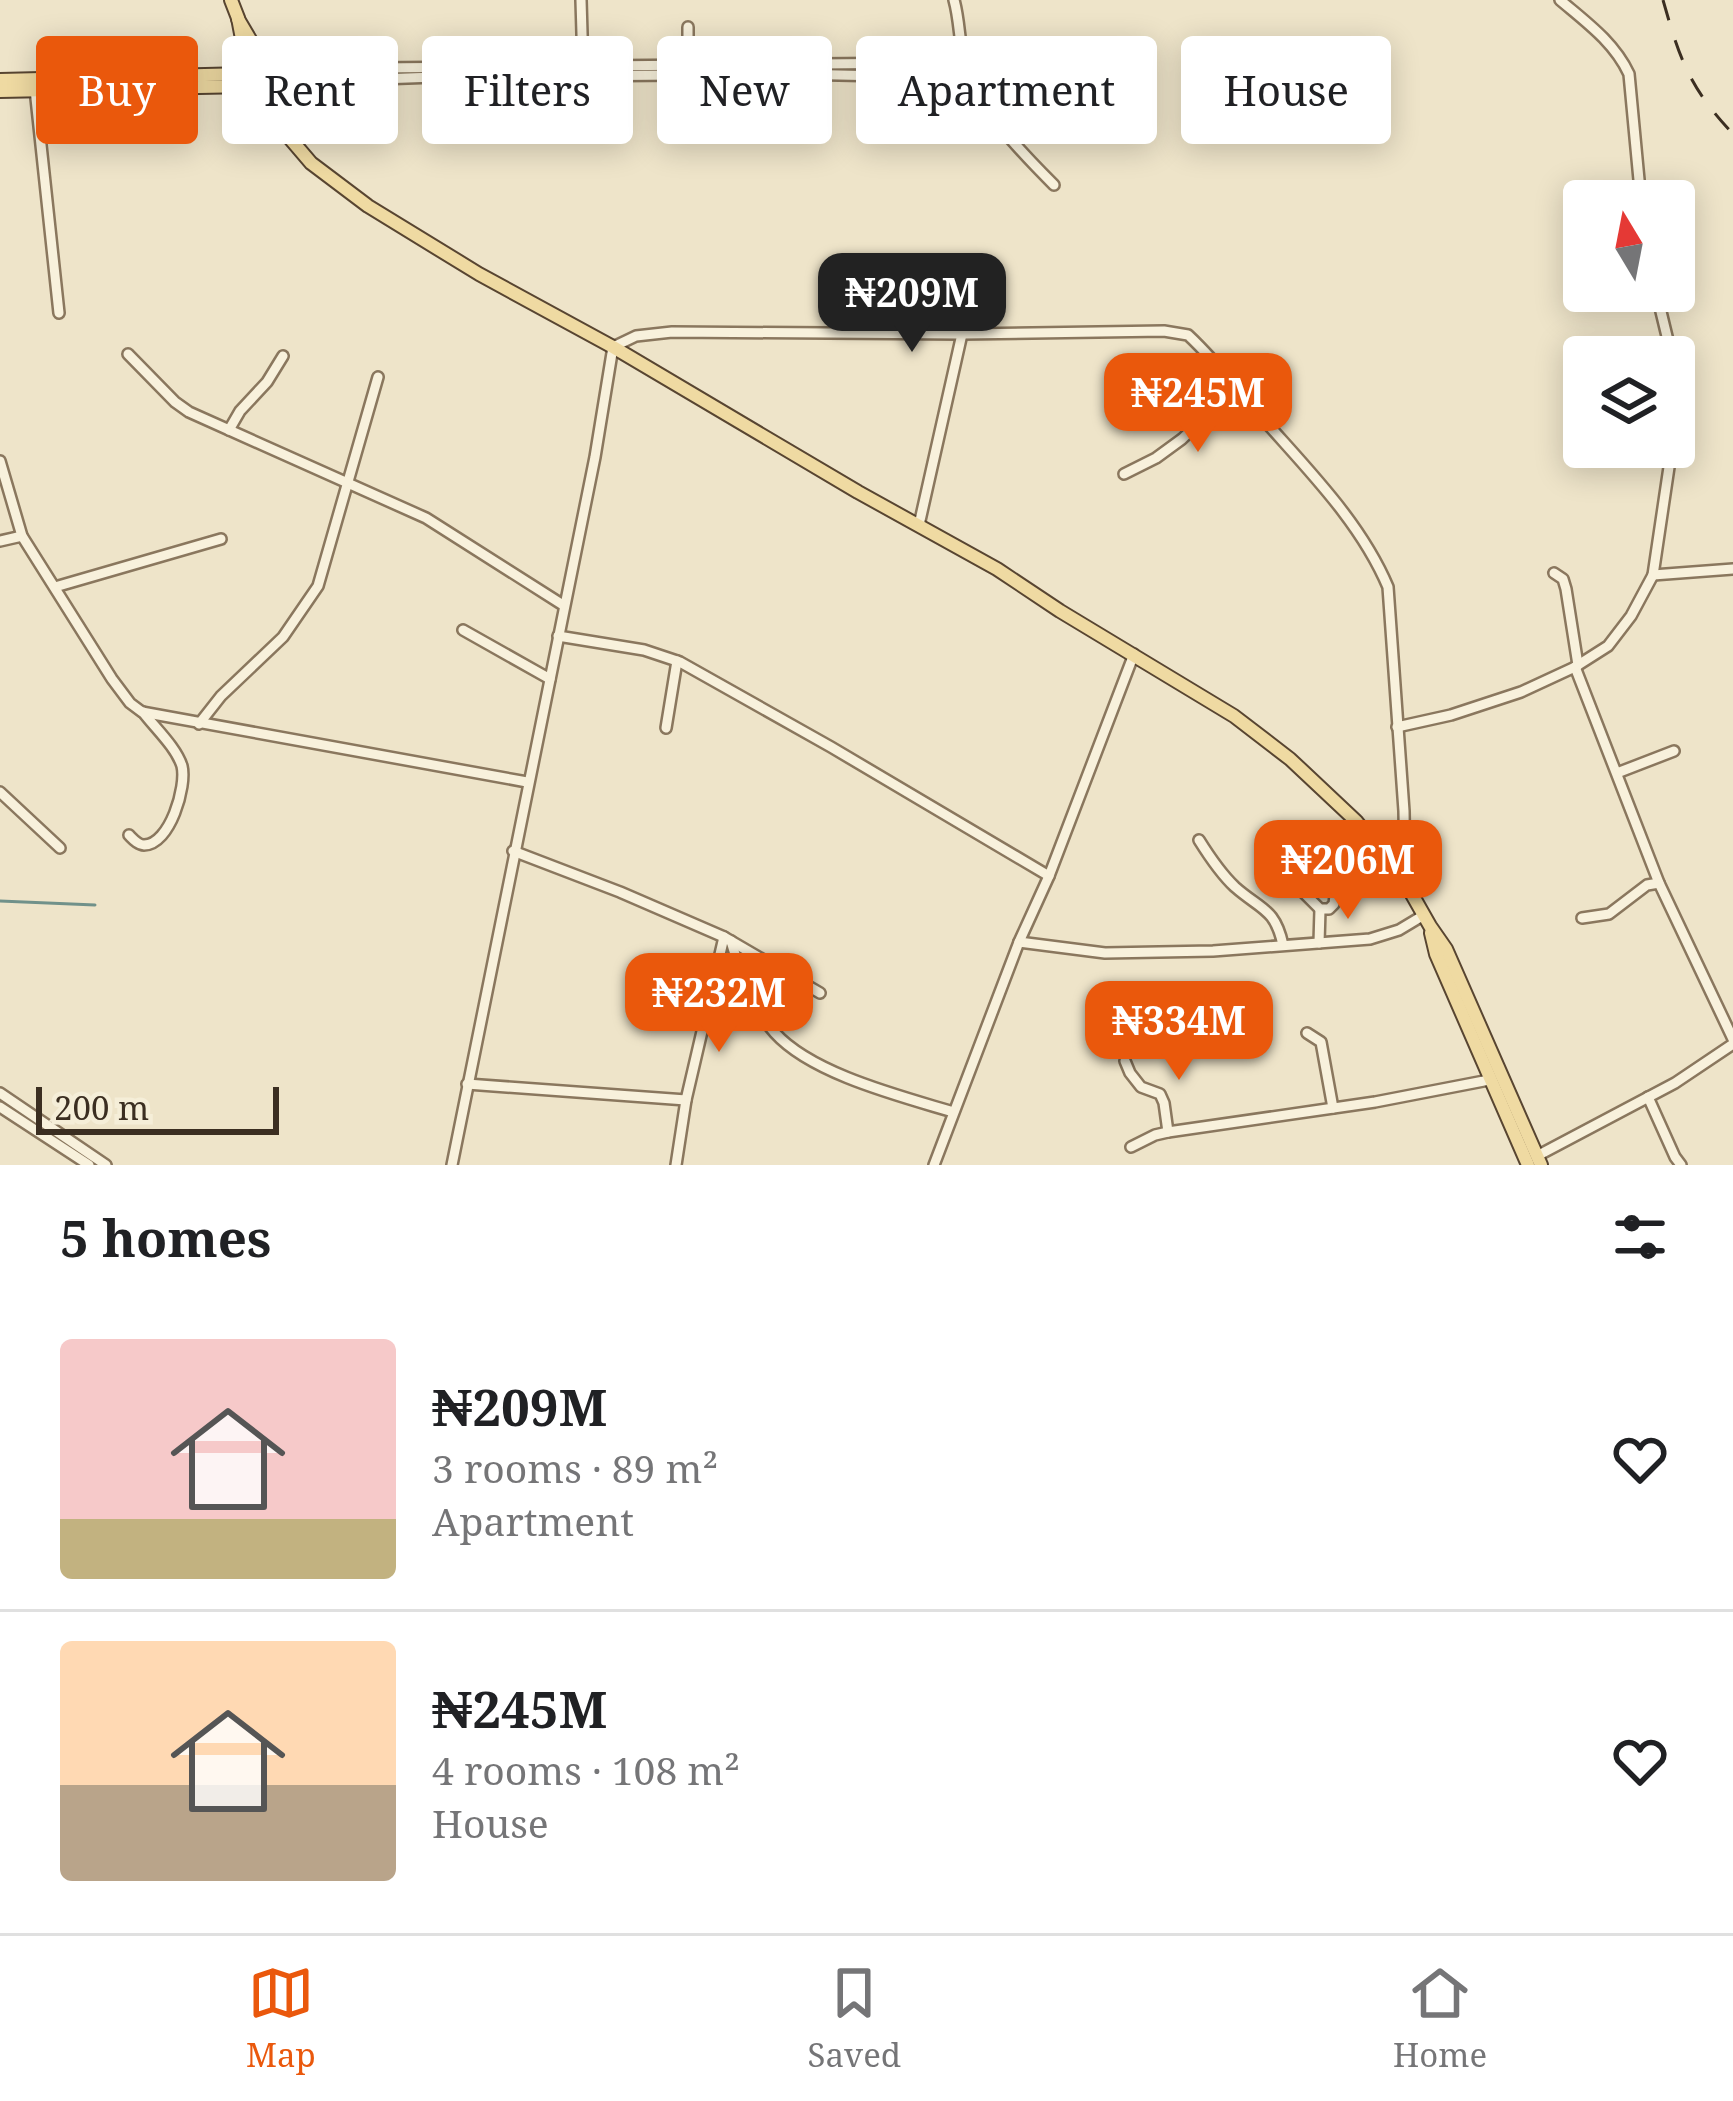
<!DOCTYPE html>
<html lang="en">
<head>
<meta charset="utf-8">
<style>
  :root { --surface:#fff; --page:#f6f6f6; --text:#202124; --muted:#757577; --line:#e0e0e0; --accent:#ea580c }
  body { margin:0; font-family:"Noto Serif",serif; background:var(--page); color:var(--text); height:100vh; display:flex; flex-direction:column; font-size:45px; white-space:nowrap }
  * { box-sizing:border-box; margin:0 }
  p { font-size:39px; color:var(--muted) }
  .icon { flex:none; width:66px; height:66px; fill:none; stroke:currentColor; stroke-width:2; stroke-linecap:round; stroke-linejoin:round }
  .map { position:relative; height:1165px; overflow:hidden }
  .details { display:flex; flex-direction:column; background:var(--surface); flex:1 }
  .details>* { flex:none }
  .banner { position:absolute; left:36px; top:36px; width:1662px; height:108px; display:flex; gap:24px }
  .needle { width:78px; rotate:350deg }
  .buttons { position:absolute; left:1563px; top:180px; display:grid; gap:24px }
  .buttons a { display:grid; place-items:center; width:132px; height:132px; border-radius:12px; background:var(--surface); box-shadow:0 6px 30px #0003; font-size:60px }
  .scale { position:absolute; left:36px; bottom:30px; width:243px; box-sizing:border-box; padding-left:12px; border:6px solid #3b2e21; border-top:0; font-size:33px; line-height:42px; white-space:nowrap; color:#3b2e21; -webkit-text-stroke:9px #f5eed8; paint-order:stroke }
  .price { position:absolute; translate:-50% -102px; padding:0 27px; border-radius:24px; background:var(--accent); color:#fff; font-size:39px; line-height:78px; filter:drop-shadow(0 3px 6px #0008) }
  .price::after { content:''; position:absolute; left:50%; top:72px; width:36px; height:27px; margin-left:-18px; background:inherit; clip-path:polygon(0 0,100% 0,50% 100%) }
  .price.on { background:#222; color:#fff }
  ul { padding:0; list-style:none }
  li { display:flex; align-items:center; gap:36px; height:300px; padding:0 60px }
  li+li { border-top:3px solid var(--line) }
  li span { display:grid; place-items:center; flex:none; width:336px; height:240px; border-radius:12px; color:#555 }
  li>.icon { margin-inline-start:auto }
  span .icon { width:144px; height:144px; fill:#fffc; stroke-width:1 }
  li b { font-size:51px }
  h2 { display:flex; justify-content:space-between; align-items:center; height:144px; padding:0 60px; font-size:51px }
  .chip { padding:0 42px; border-radius:12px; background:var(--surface); box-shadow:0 6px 30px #0003; font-size:42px; line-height:108px }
  .chip.on { background:var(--accent); color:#fff }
  .tabs { display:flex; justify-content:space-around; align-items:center; height:168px; border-top:3px solid var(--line); background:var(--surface); font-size:33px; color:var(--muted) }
  .tabs a { display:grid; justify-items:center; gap:6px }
  .tabs .on { color:var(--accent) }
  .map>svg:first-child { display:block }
</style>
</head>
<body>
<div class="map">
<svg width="1733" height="1165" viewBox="0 0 1733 1165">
  <rect width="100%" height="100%" fill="#eee4c9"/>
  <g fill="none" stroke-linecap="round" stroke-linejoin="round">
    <path stroke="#70918a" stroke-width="3" d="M 0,901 L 95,905"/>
    <g stroke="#8a775e" stroke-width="14">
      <g id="minor">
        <path d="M 581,0 L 583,67"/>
        <path d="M 954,0 C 960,21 959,44 965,65 C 976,106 1024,155 1054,185"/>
        <path d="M 1560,0 C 1586,22 1614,42 1629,74 L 1641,201"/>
        <path d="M 269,69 L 930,63 L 945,62 L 962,52"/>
        <path d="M 688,70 L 688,27"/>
        <path d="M 272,83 L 435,77 L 794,74 L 928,77 L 947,76 L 965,67"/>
        <path d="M 35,89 L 59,313"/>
        <path d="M 1656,291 L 1672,357"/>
        <path d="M 128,354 L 175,402 L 189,412 L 426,518 L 563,605"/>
        <path d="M 1674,375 L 1674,429"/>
        <path d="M 229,430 L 240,411 L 267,382 L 283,356"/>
        <path d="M 0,461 L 22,536 L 112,679 L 130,703 L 142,712 L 527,782"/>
        <path d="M 1124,474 L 1156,458 L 1182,439 L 1236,387"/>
        <path d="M 919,525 L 962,334"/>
        <path d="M 0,541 L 22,536"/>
        <path d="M 1554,573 L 1563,579 L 1566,589 L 1578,665"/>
        <path d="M 1653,575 L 1733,569"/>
        <path d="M 55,587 L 221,539"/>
        <path d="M 463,630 L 550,679"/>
        <path d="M 558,636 L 644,650 L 680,662 L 831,747 L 1049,876"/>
        <path d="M 1575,667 L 1659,883 L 1733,1039"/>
        <path d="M 199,724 L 221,696 L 283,637 L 318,586 L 378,377"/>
        <path d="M 1397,727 L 1451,715 L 1521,692 L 1575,667 L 1608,646 L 1631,616 L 1653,575 L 1672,447"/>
        <path d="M 666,728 L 677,661"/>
        <path d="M 1617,773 L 1674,751"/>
        <path d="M 0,792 L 60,848"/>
        <path d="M 129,835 C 133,839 138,845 144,845 C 170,845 187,786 182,766 C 176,747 155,728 143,712"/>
        <path d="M 1199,840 C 1209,856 1221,874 1235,887 C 1261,910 1275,908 1283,945"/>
        <path d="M 513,851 L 620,892 L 724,937 L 820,993"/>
        <path d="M 1286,851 L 1293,854 L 1304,893 L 1320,909 L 1329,909 L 1334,904 L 1340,851 L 1323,837"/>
        <path d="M 1582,918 L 1609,914 L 1647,885 L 1659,883"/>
        <path d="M 731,941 C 741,975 751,1006 775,1033 C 812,1074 900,1096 953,1112"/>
        <path d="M 1019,942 L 1105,953 L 1213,951 L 1370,939 L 1399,930 L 1424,915"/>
        <path d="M 1319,943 L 1320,909"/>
        <path d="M 1307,1033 L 1321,1042 L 1333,1108"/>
        <path d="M 1125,1061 L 1130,1073 L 1141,1087 L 1160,1094 L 1164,1103 L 1168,1132"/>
        <path d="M 467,1084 L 686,1100"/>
        <path d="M 0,1093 L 106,1165"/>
        <path d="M 1648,1097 L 1675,1157 L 1681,1165"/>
        <path d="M 0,1107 L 89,1165"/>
        <path d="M 1131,1147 L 1155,1135 L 1168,1132 L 1375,1102 L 1489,1080"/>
        <path d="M 1537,1156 L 1675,1083 L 1733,1044"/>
        <path d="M 452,1165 L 595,457 L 613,347 L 636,336 L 672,332 L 962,334 L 1164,331 L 1188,335 C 1215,360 1239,391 1264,420 C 1309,471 1361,523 1388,587 L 1404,811 L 1405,882"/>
        <path d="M 676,1165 L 686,1100 L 724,937"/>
        <path d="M 934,1165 L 1019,942 L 1049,876 L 1134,654"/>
      </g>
    </g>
    <g stroke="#584531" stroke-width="16">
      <g id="major">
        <path d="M 231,0 L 238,18 L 248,70"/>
        <path d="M 238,19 L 265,65"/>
        <circle cx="259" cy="78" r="13"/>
        <path d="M 0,80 L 246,74"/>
        <path d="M 271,85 L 289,134"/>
        <path d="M 0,91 L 249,86"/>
        <path d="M 255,91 L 276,122 L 311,163 L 368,206 L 479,274 L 613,347 L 858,492 L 997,569 L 1060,611 L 1234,716 L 1290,759 L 1356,821 L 1405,882 L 1430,926 L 1446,949 L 1541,1165"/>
        <path d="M 1431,933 L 1436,954 L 1528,1165"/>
      </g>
    </g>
    <use href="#minor" stroke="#f8f1dc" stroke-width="9"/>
    <use href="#major" stroke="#efdaa2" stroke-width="12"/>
    <path stroke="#3b2e21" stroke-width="3" stroke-dasharray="21 21" stroke-linecap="butt" d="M 1663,0 C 1680,60 1689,87 1733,134"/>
  </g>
</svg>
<div class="buttons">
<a><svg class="needle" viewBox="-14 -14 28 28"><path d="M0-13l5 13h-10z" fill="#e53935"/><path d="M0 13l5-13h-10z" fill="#757577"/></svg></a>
<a><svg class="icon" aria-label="layers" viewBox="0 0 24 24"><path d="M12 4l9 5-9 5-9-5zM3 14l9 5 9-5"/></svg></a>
</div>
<div class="scale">200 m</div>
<b class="price on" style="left:912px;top:355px">₦209M</b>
<b class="price" style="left:1198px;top:455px">₦245M</b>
<b class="price" style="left:1348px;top:922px">₦206M</b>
<b class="price" style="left:719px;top:1055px">₦232M</b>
<b class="price" style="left:1179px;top:1083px">₦334M</b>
<div class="banner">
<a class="chip on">Buy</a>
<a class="chip">Rent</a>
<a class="chip">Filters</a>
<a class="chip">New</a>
<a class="chip">Apartment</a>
<a class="chip">House</a>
</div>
</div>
<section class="details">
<h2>5 homes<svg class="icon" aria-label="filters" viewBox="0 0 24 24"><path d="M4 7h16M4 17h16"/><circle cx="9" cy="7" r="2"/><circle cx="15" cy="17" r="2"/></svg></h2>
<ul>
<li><span style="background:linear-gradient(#f6c9c9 75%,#c2b280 0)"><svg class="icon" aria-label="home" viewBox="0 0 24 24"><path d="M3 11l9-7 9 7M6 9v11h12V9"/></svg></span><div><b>₦209M</b><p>3 rooms · 89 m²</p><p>Apartment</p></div><svg class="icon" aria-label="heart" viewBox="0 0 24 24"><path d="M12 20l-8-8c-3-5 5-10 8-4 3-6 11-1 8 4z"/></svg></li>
<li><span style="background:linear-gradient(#ffd9b3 60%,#b9a48a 0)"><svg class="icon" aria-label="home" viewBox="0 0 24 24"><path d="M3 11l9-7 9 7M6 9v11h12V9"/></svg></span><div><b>₦245M</b><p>4 rooms · 108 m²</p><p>House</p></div><svg class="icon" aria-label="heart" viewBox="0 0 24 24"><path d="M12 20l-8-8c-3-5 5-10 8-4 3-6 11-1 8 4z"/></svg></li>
</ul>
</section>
<nav class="tabs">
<a class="on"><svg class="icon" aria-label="map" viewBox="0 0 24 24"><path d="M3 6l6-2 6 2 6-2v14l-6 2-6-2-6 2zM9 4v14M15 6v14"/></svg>Map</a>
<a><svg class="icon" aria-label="saved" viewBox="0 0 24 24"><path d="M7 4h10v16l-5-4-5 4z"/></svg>Saved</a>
<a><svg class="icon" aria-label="home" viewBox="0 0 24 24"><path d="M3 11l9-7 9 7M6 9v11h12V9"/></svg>Home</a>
</nav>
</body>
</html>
